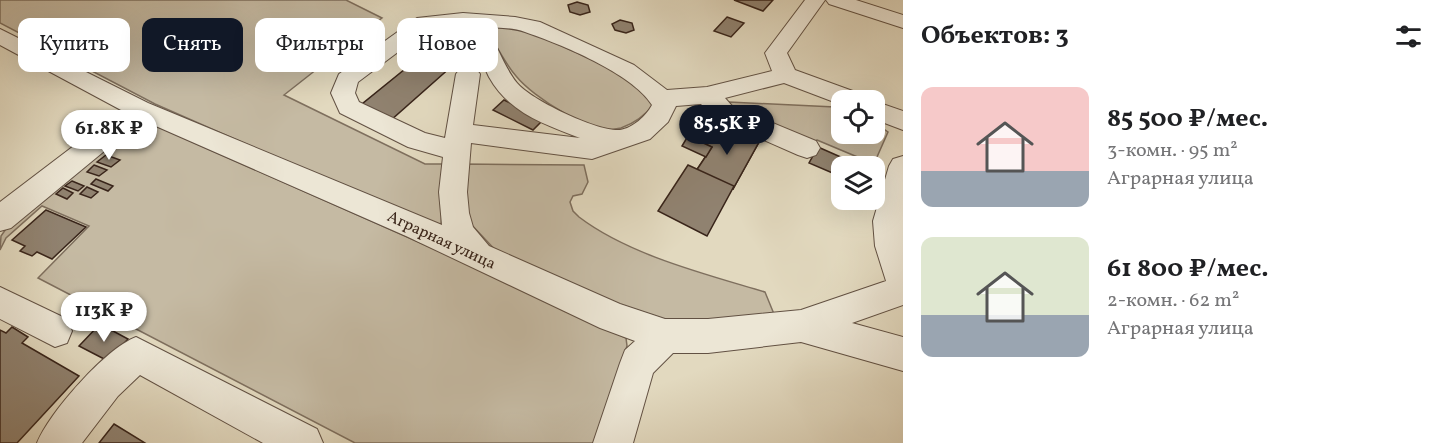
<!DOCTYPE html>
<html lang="ru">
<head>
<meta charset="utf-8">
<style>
  :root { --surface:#fff; --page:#f6f6f6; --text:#202124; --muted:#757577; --accent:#111827 }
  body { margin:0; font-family:Vollkorn,serif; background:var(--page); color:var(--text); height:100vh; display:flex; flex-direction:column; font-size:22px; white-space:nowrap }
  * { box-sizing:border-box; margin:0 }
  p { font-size:20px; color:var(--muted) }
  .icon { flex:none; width:33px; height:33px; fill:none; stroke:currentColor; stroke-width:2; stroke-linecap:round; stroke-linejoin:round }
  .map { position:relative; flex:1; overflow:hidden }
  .drawer { display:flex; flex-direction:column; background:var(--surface); width:540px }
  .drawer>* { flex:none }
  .banner { position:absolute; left:18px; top:18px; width:570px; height:54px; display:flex; gap:12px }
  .controls { position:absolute; left:831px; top:90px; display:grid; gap:12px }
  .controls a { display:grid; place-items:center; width:54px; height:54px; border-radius:12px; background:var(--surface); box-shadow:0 6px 24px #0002; font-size:30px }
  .price { position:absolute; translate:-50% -51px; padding:0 14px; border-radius:21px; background:#fff; color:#222; font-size:20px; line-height:39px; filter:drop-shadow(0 2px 3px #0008) }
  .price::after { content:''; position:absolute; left:50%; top:36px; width:18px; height:14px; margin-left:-9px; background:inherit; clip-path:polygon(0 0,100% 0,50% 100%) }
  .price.current { background:var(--accent); color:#fff }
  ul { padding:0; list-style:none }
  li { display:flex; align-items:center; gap:18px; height:150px; padding:0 18px }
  li span { display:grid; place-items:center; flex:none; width:168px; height:120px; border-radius:12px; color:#555 }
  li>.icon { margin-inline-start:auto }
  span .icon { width:72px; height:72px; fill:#fffc; stroke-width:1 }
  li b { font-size:26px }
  h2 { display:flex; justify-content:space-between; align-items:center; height:72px; padding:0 18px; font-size:26px }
  .chip { padding:0 21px; border-radius:12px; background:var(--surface); box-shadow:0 6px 24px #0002; font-size:21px; line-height:54px }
  .chip.current { background:var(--accent); color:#fff }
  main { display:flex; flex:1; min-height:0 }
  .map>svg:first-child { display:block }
</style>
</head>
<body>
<main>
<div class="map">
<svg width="903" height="443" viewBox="0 0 903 443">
  <rect width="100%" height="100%" fill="#e2d9bf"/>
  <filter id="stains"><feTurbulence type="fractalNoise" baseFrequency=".00333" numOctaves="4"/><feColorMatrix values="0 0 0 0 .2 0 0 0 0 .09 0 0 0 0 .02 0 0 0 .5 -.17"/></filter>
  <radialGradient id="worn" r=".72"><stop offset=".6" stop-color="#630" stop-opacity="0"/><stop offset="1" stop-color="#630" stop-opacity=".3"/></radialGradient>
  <g fill="#c5baa3" stroke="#7e6f5e" stroke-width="1.5">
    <path d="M 0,0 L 346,0 L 382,18 L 284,95 L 425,164 L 445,164 L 441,226 L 344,187 L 155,104 L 0,23 Z"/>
    <path d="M 484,24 L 531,32 L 602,64 L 631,79 L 654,104 C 645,116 635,123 621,128 C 592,136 533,97 516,76 C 503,61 494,41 484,24 Z"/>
    <path d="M 729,102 L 835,107 L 841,109 L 842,134 L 874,134 L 875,123 L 888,132 L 873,166 L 865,166 L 867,161 L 817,140 L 814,146 L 734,111 L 727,103 Z"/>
    <path d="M 152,124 L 520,287 L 626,338 L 627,346 L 595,443 L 355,443 L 38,278 L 89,226 L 42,206 L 6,238 L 0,250 L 1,236 L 8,226 L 132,127 Z"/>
    <path d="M 462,164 L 584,165 L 588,182 L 582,194 L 573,196 L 570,202 L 573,211 L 579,217 C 629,255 705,274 765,292 L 774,314 L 680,322 L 639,317 L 500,255 L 467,220 Z"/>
  </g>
  <g fill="#908270" stroke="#38241a" stroke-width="1.5">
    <path d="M 734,0 L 773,0 L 763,11 Z"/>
    <path d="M 577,2 L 588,5 L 590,12 L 580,15 L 570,12 L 568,5 Z"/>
    <path d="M 727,17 L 744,23 L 731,37 L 714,31 Z"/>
    <path d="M 620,20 L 632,23 L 634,30 L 626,33 L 615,30 L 612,24 Z"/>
    <path d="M 442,39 L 469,51 L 391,120 L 362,104 Z"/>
    <path d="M 504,100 L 544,119 L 533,130 L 493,110 Z"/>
    <path d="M 718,124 L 759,142 L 733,189 L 719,182 L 717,187 L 706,182 L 709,177 L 696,171 L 712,147 L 705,144 Z"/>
    <path d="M 718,124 L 759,142 L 733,189 L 696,171 L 712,147 L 705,144 Z"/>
    <path d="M 688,136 L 712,147 L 706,157 L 682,146 Z"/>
    <path d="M 818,147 L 861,166 L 842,166 L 842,177 L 809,163 Z"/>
    <path d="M 106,155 L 120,160 L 111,167 L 97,162 Z"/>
    <path d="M 94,165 L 107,170 L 99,176 L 87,172 Z"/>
    <path d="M 688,165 L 734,186 L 707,236 L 658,211 Z"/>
    <path d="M 96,179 L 113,186 L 108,191 L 91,184 Z"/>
    <path d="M 72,181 L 84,186 L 78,191 L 65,186 Z"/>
    <path d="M 87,187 L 98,192 L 91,198 L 80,194 Z"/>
    <path d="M 63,188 L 73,193 L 67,199 L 56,194 Z"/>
    <path d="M 46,210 L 86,227 L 52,259 L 37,252 L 32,256 L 20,251 L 25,246 L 12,240 Z"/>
    <path d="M 100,324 L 128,339 L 108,361 L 79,346 Z"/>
    <path d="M 12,327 L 28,337 L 22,343 L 79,376 L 17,443 L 0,443 L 0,330 L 6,333 Z"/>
    <path d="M 114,424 L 145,443 L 99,443 Z"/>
  </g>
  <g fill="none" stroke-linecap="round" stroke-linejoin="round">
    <g stroke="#625143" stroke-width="2">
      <g id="minor">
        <path d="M 805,0 L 825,0 L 787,53 L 795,70 L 861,94 L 864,100 L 842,100 L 842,105 L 784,83 L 725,98 L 732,106 L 816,141 L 820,148 L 816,155 L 807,158 L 798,155 L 714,118 L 701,104 L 676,106 L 668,122 L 650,139 L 592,159 L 471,143 L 467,192 L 469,213 L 473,227 L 489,246 L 620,304 L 665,319 L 708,319 L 801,310 L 886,281 L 875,246 L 873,221 L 889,166 L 893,159 L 903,156 L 903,305 L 852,323 L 903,337 L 903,371 L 801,342 L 708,353 L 673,353 L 653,373 L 633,443 L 593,443 L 620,363 L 625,350 L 635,341 L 600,328 L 406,236 L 142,120 L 11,228 L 0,231 L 0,202 L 121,110 L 0,45 L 0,29 L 148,103 L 442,225 L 439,192 L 443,157 L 408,147 L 340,113 L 331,93 L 339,74 L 417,18 L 463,13 L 515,17 L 540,22 L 634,65 L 667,90 L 707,87 L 772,71 L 765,53 ZM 458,26 C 474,40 480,58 489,77 C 509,113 544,124 580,138 L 473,125 L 480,74 L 476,69 L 468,67 L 460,69 L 456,74 L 445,138 L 425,133 L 359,102 L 355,93 L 358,82 L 430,28 ZM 484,27 C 497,28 512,27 525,32 C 560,44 632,73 652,105 C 646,116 633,128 620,130 C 598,132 531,100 517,83 C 503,66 498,44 484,27 Z"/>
        <path d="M 826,0 L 856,0 L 903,15 L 903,28 L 829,4 Z"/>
        <path d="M 874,101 L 903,111 L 903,130 L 874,119 Z"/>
        <path d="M 0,287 L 67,319 L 72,331 L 67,343 L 55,347 L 0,319 Z"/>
        <path d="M 136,337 L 317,429 L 323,443 L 263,443 L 140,375 L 118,396 L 82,443 L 37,443 C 50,412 105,349 136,337 Z"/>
      </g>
    </g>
    <use href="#minor" fill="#ece6d5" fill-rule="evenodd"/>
  </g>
  <g text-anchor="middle" stroke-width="4.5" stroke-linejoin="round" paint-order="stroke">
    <g font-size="16" fill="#38241a" stroke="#ece6d5">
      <text transform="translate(442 239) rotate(25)" y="6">Аграрная улица</text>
    </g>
  </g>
  <rect width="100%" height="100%" filter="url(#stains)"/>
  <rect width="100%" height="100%" fill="url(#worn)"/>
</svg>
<div class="controls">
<a><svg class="icon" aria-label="locate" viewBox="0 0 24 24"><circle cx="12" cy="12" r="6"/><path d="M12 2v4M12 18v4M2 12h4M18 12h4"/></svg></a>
<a><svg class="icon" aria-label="layers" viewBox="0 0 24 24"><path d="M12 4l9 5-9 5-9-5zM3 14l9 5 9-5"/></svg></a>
</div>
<b class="price current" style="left:727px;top:156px">85.5K ₽</b>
<b class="price" style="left:109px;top:161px">61.8K ₽</b>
<b class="price" style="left:104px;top:343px">113K ₽</b>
<div class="banner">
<a class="chip">Купить</a>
<a class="chip current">Снять</a>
<a class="chip">Фильтры</a>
<a class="chip">Новое</a>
</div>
</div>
<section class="drawer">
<h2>Объектов: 3<svg class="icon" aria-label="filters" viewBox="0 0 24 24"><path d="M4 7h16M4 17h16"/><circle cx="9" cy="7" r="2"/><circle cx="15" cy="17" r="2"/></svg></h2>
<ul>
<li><span style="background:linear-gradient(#f6c9c9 70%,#9aa5b1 0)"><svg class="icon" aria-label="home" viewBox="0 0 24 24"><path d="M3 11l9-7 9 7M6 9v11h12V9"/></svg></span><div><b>85 500 ₽/мес.</b><p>3-комн. · 95 m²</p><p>Аграрная улица</p></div></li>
<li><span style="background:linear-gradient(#dfe7d0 65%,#9aa5b1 0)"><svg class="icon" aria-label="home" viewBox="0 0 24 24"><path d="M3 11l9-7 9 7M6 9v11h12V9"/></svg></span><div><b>61 800 ₽/мес.</b><p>2-комн. · 62 m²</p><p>Аграрная улица</p></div></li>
</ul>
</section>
</main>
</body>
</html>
